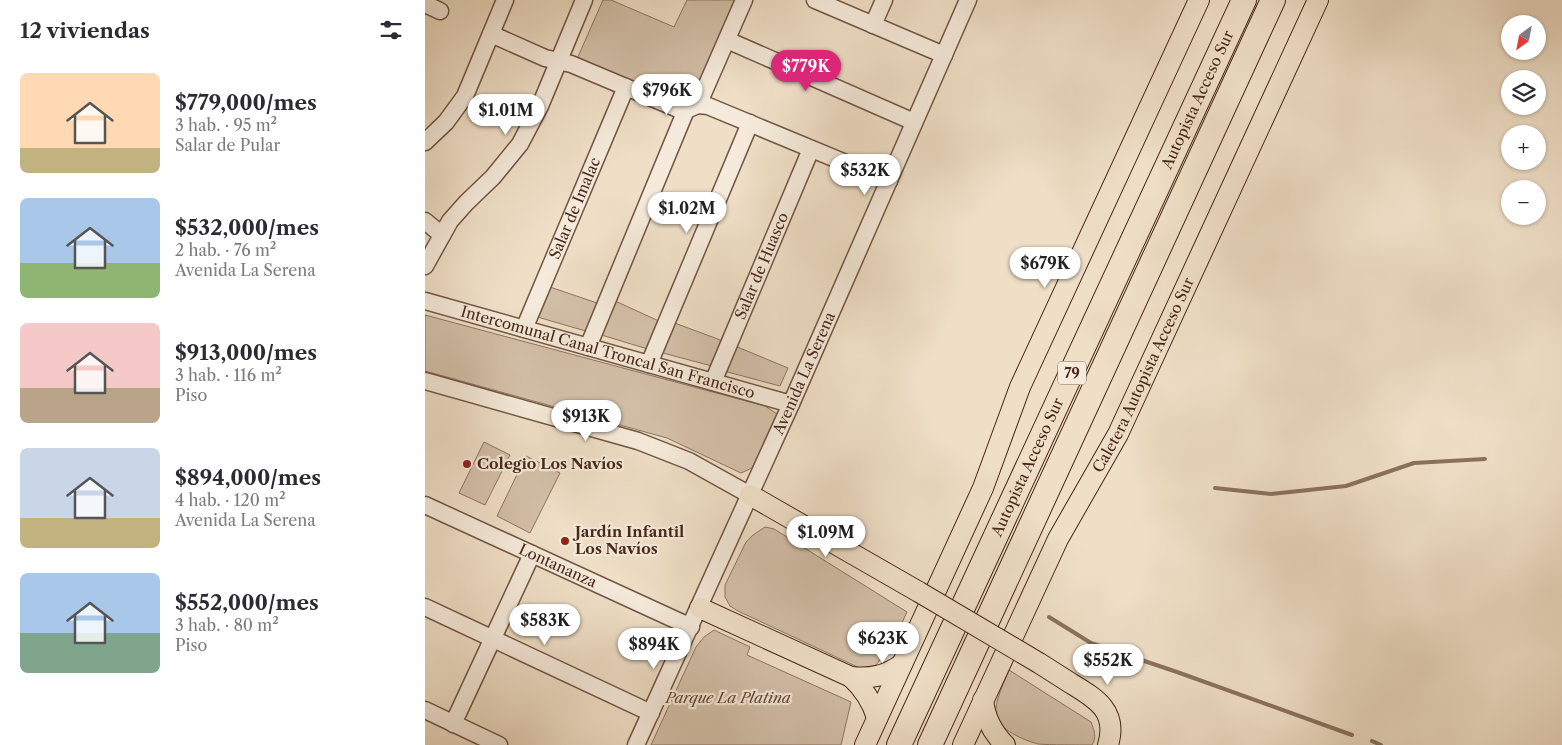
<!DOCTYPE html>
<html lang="es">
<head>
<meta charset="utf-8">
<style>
  :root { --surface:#fff; --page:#f2f2f3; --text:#2b2b33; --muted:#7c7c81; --accent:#db2777 }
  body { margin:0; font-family:"Libre Caslon Text",serif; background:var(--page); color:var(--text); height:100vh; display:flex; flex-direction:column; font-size:19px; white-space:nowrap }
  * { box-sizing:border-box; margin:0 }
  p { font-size:16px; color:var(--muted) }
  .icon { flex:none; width:28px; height:28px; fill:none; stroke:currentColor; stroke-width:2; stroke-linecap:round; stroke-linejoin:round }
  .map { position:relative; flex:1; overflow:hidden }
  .side { display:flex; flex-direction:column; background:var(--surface); width:425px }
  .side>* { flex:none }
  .needle { width:32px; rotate:212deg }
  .tools { position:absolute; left:1076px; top:15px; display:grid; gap:10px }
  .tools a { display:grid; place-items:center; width:45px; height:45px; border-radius:50%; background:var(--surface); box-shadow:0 1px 4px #0004; font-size:25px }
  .price { position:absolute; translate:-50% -42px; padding:0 11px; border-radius:18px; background:#fff; color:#222; font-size:16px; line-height:32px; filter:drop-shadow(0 1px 2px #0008) }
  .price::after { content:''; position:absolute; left:50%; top:30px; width:15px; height:11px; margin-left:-8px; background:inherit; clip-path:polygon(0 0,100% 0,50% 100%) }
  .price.current { background:var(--accent); color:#fff }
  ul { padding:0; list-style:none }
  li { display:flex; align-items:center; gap:15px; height:125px; padding:0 20px }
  li span { display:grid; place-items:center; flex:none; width:140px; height:100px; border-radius:8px; color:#555 }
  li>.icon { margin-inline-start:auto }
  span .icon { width:60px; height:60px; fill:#fffc; stroke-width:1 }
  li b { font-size:21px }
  h2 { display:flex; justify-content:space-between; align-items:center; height:60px; padding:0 20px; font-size:21px }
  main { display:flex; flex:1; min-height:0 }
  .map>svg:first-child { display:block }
</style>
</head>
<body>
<main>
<section class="side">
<h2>12 viviendas<svg class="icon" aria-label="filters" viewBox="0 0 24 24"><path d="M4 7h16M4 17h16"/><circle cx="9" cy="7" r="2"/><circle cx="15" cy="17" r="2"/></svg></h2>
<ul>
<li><span style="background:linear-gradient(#ffd9b3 75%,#c2b280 0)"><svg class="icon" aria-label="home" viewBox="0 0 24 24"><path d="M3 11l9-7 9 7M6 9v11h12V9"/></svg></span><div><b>$779,000/mes</b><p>3 hab. · 95 m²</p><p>Salar de Pular</p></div></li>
<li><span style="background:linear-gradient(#a9c7e8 65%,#8fb573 0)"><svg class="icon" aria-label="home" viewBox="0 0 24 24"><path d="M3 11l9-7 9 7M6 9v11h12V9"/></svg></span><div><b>$532,000/mes</b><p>2 hab. · 76 m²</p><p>Avenida La Serena</p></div></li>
<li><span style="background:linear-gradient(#f6c9c9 65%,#b9a48a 0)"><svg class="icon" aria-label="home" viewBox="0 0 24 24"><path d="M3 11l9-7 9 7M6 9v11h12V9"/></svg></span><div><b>$913,000/mes</b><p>3 hab. · 116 m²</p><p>Piso</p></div></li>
<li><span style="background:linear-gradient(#c9d6e8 70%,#c2b280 0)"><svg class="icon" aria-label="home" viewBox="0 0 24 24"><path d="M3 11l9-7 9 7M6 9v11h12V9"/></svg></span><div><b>$894,000/mes</b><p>4 hab. · 120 m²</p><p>Avenida La Serena</p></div></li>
<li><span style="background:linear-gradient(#a9c7e8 60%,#7fa58c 0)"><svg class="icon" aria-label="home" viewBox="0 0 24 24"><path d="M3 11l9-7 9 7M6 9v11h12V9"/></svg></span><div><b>$552,000/mes</b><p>3 hab. · 80 m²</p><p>Piso</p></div></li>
</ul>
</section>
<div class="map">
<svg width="1137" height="745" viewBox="0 0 1137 745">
  <rect width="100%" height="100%" fill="#efdfc7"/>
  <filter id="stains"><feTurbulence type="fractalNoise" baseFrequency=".004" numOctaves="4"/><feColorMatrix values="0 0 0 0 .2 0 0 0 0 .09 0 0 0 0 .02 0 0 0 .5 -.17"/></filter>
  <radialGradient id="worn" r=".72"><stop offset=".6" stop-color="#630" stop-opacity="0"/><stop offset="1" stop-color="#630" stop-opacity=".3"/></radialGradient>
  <g fill="#d3c0a9" stroke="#8e7460">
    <path d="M 178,0 L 186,0 L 249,27 L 262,0 L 313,0 L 270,101 L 260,105 L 152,59 Z"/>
    <path d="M 122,286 L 175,304 L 164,332 L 109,316 Z"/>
    <path d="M 188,300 L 236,322 L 226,350 L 173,334 Z"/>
    <path d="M 0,315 L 340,406 L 352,414 L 327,468 L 316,473 L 242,438 L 0,371 Z"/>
    <path d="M 247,322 L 298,341 L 287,366 L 234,352 Z"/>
    <path d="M 310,346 L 363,368 L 355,386 L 299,371 Z"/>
    <path d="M 59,442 L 85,455 L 60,505 L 34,493 Z"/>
    <path d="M 101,456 L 135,473 L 105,533 L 72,516 Z"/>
    <path d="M 340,527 L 349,529 L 482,612 L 467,644 L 451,665 L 439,670 L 313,611 L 305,606 L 300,597 L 300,585 L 321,542 L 328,535 Z"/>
    <path d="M 289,630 L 325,647 L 322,655 L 426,702 L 416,745 L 226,745 L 271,647 L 279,637 Z"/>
    <path d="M 584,670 L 666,722 C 669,730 672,737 667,745 C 654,745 624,745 613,744 C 599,740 573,730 571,714 C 569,703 580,680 584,670 Z"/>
  </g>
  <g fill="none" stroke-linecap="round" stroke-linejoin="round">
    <g stroke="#8a715e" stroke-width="4">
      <path d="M 790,488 L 846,494 L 921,486 L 989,463 L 1060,459"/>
      <path d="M 624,617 L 666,643 L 752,672 L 927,735"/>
      <path d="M 947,741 L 956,745"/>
    </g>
    <g stroke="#725644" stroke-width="19">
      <g id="minor">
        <path d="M 390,0 L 519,55"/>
        <path d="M 0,4 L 15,11"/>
        <path d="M 448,25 L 459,0"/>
        <path d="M 66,34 L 120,58 L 146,64 L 253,109 L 261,110 L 273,105 L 319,0"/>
        <path d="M 302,40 L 489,122"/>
        <path d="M 273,105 L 283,106 L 464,181"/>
        <path d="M 0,142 L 21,122 L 40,96 L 80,0"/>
        <path d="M 0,221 L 17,235"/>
        <path d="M 0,266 L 25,221 L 41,203 L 68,177 L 95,144 L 115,106 L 159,0"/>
        <path id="s1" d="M 0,301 L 366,404"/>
        <path id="s2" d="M 99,329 L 201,87"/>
        <path d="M 163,347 L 261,110"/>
        <path d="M 224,364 L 325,123"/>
        <path d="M 0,381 L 213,441 L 264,461 L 325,495"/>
        <path id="s3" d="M 288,382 L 386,149"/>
        <path id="s4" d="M 0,505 L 266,627"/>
        <path d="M 0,607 L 226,713"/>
        <path d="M 0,710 L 74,745"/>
        <path d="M 28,724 L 107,554"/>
        <path id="s5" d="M 211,745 L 366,404 L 543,0"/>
      </g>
    </g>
    <g stroke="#482818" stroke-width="22">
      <g id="major">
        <path d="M 325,495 L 494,592"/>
        <path d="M 275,608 L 426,677 C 446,679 461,676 477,664"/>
        <path d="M 614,663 C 625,670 636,677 647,684 C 672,699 693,712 683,745"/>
        <path d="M 426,677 C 439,689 447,701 452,718"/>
        <path d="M 558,700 C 560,718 567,732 580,745"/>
        <path d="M 440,745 L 558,488 L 595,387 L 774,0"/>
        <path id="s6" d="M 538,745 L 633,539 L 693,434 L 893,0"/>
      </g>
    </g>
    <g stroke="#482818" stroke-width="26">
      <g id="highway">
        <path id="s7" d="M 474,745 L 819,0"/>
        <path d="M 505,745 L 848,0"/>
      </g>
    </g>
    <use href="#minor" stroke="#f5eadb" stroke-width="16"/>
    <use href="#major" stroke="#efdfc7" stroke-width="20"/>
    <use href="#highway" stroke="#efdfc7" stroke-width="24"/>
    <g stroke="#482818" stroke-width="22" stroke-linecap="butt">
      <path id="major-bridge" d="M 494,592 L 614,663"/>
    </g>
    <use href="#major-bridge" stroke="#efdfc7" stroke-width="20"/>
  </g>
  <g fill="#8f2418" stroke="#f5eadb" stroke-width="2">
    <circle cx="42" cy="464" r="5"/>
    <circle cx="140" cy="541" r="5"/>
  </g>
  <g text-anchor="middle" stroke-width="4.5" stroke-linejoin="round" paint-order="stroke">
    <rect fill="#f5eadb" stroke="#7c6252" stroke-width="1" x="633" y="361.5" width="28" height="23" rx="4"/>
    <g font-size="14" font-weight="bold" fill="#482818">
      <text x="647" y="378">79</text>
    </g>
    <g font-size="15" fill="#482818" stroke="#f5eadb">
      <text dy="5" stroke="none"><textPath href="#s7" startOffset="711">Autopista Acceso Sur</textPath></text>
      <text dy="5" stroke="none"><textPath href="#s2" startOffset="131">Salar de Imalac</textPath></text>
      <text dy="5" stroke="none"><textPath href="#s3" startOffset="126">Salar de Huasco</textPath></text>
      <text dy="5" stroke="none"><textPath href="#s1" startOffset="190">Intercomunal Canal Troncal San Francisco</textPath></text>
      <text dy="5" stroke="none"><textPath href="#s5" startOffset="408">Avenida La Serena</textPath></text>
      <text dy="5" stroke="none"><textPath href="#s6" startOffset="412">Caletera Autopista Acceso Sur</textPath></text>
      <text dy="5" stroke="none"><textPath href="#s7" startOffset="306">Autopista Acceso Sur</textPath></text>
      <text dy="5" stroke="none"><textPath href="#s4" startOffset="146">Lontananza</textPath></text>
    </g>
    <g font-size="15" font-weight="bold" fill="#482818" stroke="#f5eadb" text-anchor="start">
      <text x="52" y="469">Colegio Los Navíos</text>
      <text x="150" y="537">Jardín Infantil<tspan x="150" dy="17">Los Navíos</tspan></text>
    </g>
    <g font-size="15" font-style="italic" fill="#644635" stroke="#f5eadb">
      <text x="303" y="703">Parque La Platina</text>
    </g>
  </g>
  <rect width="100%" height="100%" filter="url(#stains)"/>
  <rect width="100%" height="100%" fill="url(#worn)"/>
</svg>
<div class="tools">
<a><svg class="needle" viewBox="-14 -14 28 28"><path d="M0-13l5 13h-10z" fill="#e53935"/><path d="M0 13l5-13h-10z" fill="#7c7c81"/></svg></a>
<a><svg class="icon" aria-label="layers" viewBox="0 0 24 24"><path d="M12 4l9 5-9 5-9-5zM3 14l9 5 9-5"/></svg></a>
<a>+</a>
<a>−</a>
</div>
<b class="price current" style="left:381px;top:92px">$779K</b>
<b class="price" style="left:242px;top:116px">$796K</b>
<b class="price" style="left:81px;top:136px">$1.01M</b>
<b class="price" style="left:440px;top:196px">$532K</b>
<b class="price" style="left:262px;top:234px">$1.02M</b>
<b class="price" style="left:620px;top:289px">$679K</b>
<b class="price" style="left:161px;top:442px">$913K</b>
<b class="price" style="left:401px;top:558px">$1.09M</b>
<b class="price" style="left:120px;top:646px">$583K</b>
<b class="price" style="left:458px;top:664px">$623K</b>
<b class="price" style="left:229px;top:670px">$894K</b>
<b class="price" style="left:683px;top:686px">$552K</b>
</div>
</main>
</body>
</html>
